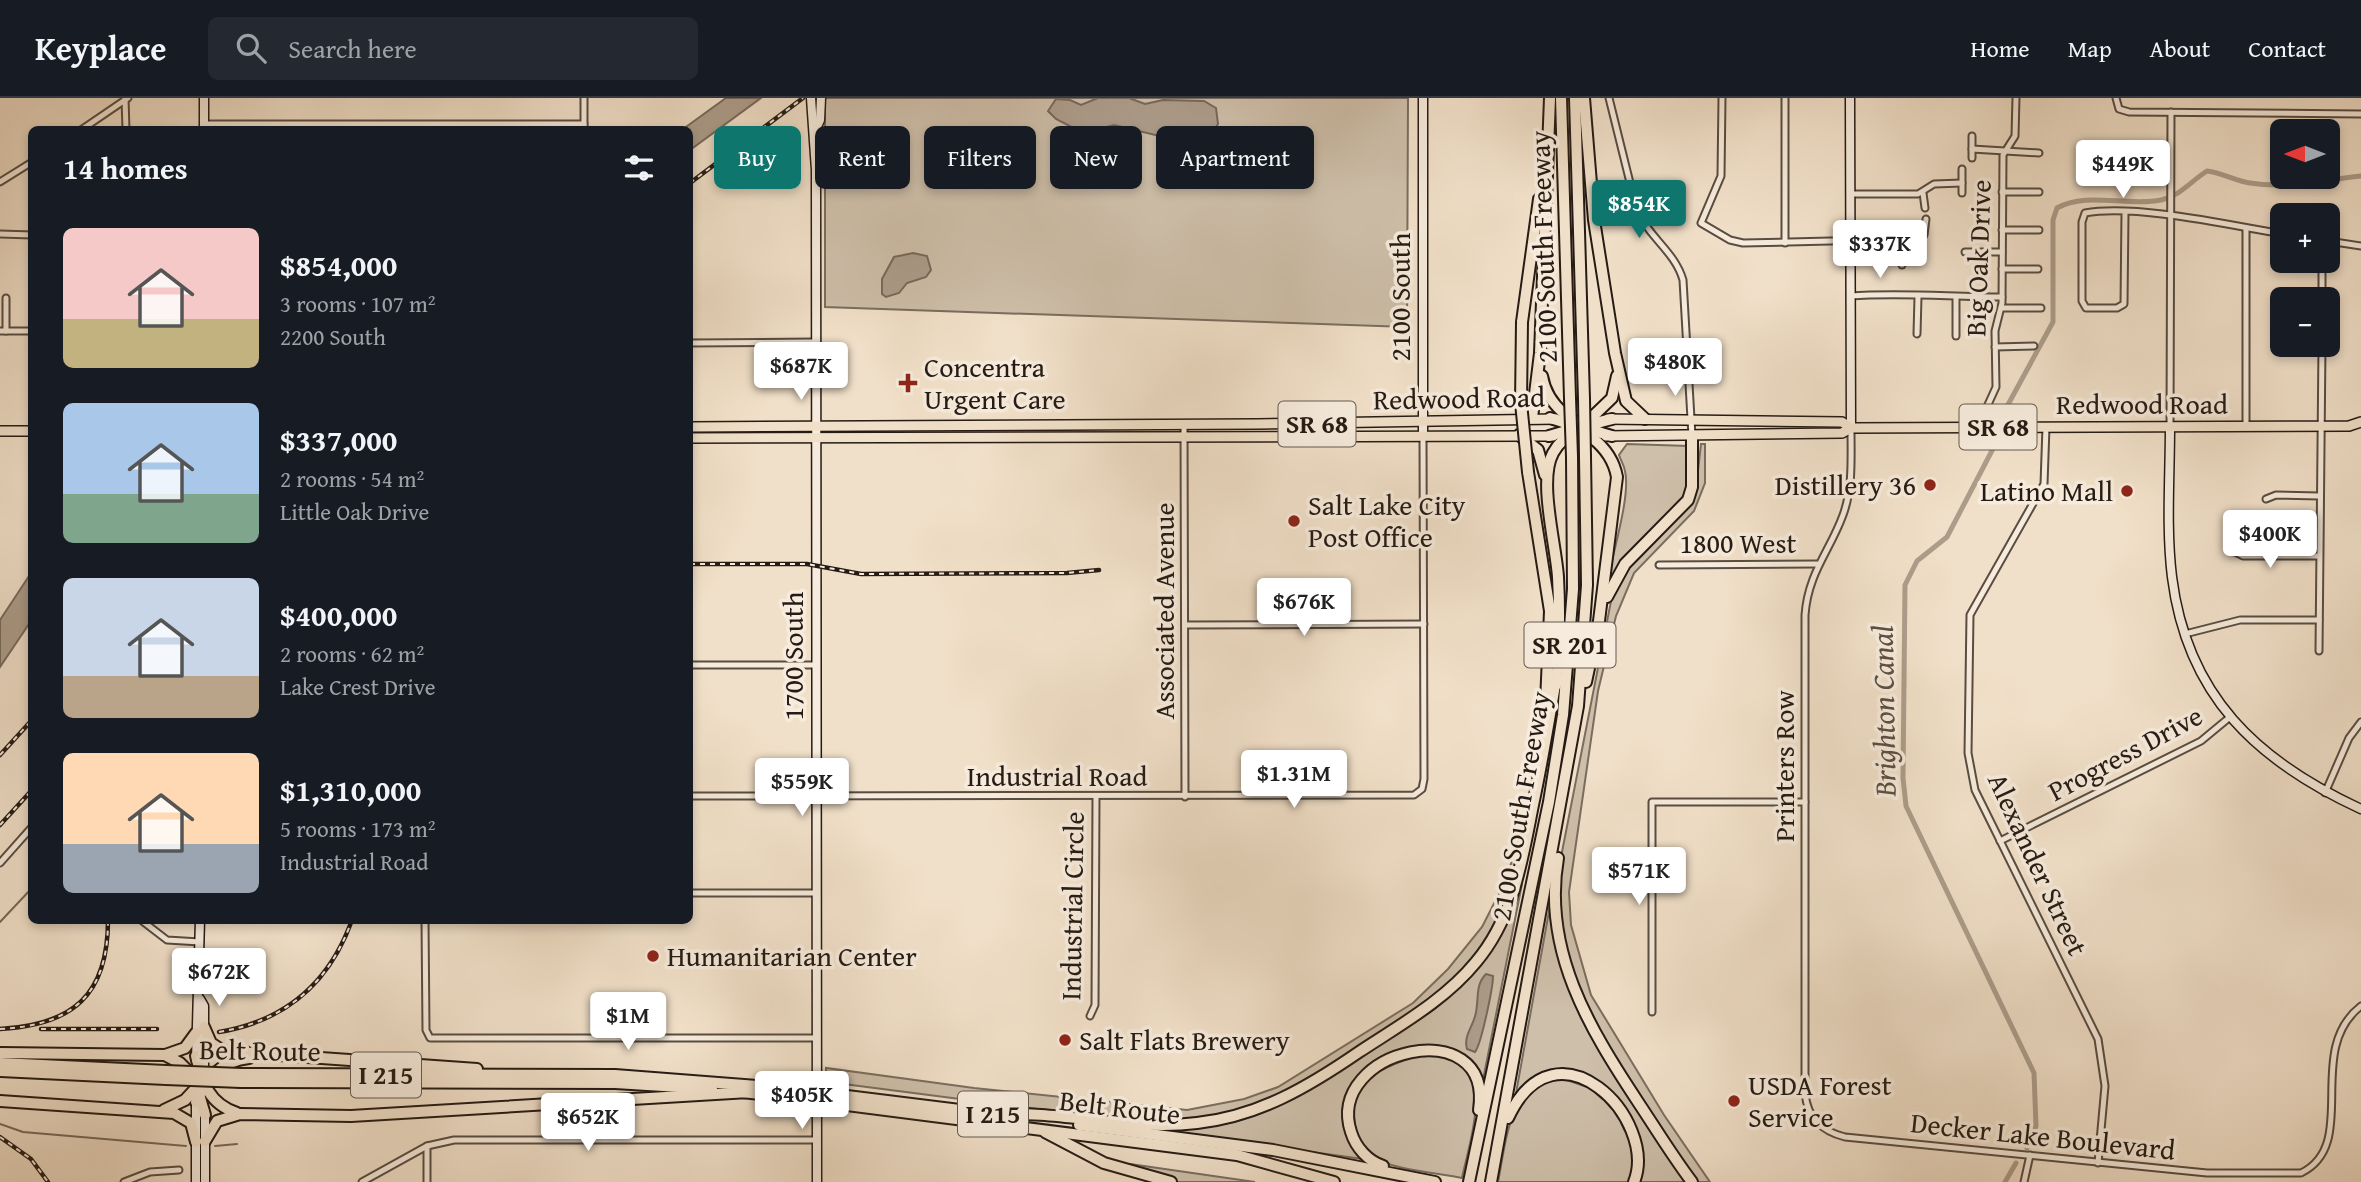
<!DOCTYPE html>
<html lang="en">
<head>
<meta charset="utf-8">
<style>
  :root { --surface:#171b24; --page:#242831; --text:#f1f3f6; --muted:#9ea1a6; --line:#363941; --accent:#0f766e }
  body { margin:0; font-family:"Gentium Book Plus",serif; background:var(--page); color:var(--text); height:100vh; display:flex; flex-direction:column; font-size:26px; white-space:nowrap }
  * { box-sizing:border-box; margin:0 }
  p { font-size:23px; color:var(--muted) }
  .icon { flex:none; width:38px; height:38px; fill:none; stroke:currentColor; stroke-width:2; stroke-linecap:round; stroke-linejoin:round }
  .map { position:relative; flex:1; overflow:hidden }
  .side { position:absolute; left:28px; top:28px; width:665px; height:798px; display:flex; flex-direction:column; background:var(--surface); border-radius:10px; box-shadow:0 4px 10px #0003 }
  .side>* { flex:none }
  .banner { position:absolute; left:714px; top:28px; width:665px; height:63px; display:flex; gap:14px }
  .needle { width:46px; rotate:270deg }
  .buttons { position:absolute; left:2270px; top:21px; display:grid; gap:14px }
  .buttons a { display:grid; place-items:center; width:70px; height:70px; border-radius:10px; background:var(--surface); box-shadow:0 4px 10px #0003; font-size:35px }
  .price { position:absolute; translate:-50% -60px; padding:0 16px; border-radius:7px; background:#fff; color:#222; font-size:23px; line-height:46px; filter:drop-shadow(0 2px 4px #0008) }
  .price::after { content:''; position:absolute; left:50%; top:42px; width:21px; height:16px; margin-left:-10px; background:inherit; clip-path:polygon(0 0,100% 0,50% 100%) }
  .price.active { background:var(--accent); color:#fff }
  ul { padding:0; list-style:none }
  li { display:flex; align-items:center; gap:21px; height:175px; padding:0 35px }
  li span { display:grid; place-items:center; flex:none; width:196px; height:140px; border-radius:10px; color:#555 }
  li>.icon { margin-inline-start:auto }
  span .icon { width:84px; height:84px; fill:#fffc; stroke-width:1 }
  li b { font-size:30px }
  h2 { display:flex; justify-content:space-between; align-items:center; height:84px; padding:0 35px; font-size:30px }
  .tag { padding:0 24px; border-radius:10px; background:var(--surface); box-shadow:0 4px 10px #0003; font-size:24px; line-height:63px }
  .tag.active { background:var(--accent); color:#fff }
  header { display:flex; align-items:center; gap:42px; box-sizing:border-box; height:98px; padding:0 35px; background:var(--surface); border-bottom:2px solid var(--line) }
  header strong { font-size:33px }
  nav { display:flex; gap:38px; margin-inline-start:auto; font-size:24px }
  .search { width:490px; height:63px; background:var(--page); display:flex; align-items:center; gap:18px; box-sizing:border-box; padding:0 24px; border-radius:10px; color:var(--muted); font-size:26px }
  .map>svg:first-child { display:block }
</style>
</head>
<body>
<header>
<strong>Keyplace</strong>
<div class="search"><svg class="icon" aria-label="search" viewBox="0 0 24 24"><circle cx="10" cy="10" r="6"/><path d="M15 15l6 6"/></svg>Search here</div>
<nav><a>Home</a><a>Map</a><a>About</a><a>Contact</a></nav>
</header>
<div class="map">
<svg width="2361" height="1084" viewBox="0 0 2361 1084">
  <rect width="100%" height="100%" fill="#f1e0c9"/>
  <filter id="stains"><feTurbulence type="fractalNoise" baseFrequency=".00286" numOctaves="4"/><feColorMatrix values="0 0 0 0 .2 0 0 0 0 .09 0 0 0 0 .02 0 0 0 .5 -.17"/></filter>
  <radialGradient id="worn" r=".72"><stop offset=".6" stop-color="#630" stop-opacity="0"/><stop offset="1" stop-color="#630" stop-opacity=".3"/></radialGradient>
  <g fill="#cebfaa" stroke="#7a6d5f" stroke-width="2">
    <path d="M 825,0 L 1408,0 L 1407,229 L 825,209 Z"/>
    <path d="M 1627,346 L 1689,348 L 1687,396 L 1611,484 L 1608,483 C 1612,456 1631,398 1625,373 C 1624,367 1621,363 1619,357 Z"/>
    <path d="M 1701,346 L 1705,346 L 1705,385 L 1694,413 L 1634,475 L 1616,518 L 1598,593 L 1569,794 L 1571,827 L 1591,897 L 1664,1017 L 1710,1084 L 1693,1084 L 1583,908 L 1562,839 L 1559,785 L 1562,754 L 1612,498 L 1633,464 L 1688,410 L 1695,399 Z"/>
    <path d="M 1519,739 L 1516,773 L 1498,824 L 1476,859 L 1435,902 L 1285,1000 L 1185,1025 L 1083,1017 L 836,985 L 826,980 L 826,970 L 974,990 L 1187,1012 L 1244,1001 L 1278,989 L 1413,905 L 1448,871 L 1482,829 L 1506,782 Z"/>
    <path d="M 1522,786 L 1481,992 L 1457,957 L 1401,954 L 1348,1000 L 1363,1061 L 1138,1030 C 1169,1029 1203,1031 1234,1024 C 1290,1009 1336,976 1384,944 C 1408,929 1434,914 1453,894 C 1477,869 1510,817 1522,786 Z"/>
    <path d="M 1552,797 L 1565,877 L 1686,1084 L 1639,1084 L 1643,1063 L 1639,1041 L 1600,990 L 1546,975 L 1528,984 L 1516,995 Z"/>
    <path d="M 1426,955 C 1435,957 1445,958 1453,962 C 1494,982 1468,1048 1462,1080 C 1439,1075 1390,1072 1372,1058 C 1361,1049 1358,1039 1354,1025 C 1342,981 1393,965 1426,955 Z"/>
    <path d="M 1561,980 L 1590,990 L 1613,1010 L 1633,1043 L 1632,1084 L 1498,1084 C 1507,1040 1507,989 1561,980 Z"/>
    <path d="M 1130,1066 L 1255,1084 L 1176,1084 L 1129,1068 Z"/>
  </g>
  <g fill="#ac9d8b" stroke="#76695b" stroke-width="2">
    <path d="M 726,0 L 761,0 L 690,52 L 690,32 L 683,31 Z"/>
    <path d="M 1098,0 L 1129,0 L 1145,6 L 1163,2 L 1204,3 L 1216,10 L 1218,26 L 1211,36 L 1176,42 L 1114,27 L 1083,35 L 1056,21 L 1048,13 L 1056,1 L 1070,2 L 1081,7 Z"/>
    <path d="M 913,155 L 927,158 L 931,172 L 926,179 L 907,185 L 899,195 L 886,199 L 882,196 L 882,181 L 894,159 Z"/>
    <path d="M 31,475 L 31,523 L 0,569 L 0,522 Z"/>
    <path d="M 1486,876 L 1493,878 C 1493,890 1481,947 1475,954 L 1467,951 C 1463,937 1474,928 1476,914 C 1479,900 1475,887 1486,876 Z"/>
  </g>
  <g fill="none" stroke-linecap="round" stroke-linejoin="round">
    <g stroke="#76695b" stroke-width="2">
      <path d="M 0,824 L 32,790"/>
      <path d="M 0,1026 L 23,1034 L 186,1048"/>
      <path d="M 215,1048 L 237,1046"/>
    </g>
    <g stroke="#ac9d8b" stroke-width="5">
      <path d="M 2004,314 L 2053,224 L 2053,122 L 2057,110 C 2086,93 2127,109 2161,102 C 2180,98 2191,83 2207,73 C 2223,75 2235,83 2250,85 C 2286,91 2325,82 2361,78"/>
      <path d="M 1997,343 L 1947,439 L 1917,463 L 1905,487 L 1903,680 L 1906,708 L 2034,975 L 2036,1028 L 2027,1050"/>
      <path d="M 2005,1084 L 2016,1065"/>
    </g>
    <g stroke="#594c41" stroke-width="9">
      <g id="street">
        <path d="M 125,0 L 126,32"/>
        <path d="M 584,0 L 584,32"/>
        <path d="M 1609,0 L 1637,113 C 1649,139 1675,154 1683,182 L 1692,338"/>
        <path d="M 1722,0 L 1721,78 L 1701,125 L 1730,142 L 1743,145 L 1915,141 L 1924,137 L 1926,121"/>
        <path d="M 1785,0 L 1785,145"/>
        <path d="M 2116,0 L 2119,11 L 2129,14 L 2361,16"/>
        <path d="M 204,26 L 584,26"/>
        <path d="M 81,32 L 128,0"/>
        <path d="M 1972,38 L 1972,60"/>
        <path d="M 1972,51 L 2039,55"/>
        <path d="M 1962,71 L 1962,95"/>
        <path d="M 0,84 L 32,64"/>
        <path d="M 2002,94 L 2039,94"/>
        <path d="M 1923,95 L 1925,110"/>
        <path d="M 1850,96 L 1918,96 L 1934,86 L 1962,85"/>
        <path d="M 2125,115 L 2124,206 L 2117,210 L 2086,210 L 2082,203 L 2082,124 L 2085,115 C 2136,106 2229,127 2282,136"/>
        <path d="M 2246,130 L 2246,329"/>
        <path d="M 2002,132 L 2039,132"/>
        <path d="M 0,136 L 32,137"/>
        <path d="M 1902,141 L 1902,167"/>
        <path d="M 2328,143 L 2361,148"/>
        <path d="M 1965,154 L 2002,154"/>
        <path d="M 2322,163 L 2322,201"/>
        <path d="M 2002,171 L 2038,171"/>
        <path d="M 1850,198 C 1901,194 1951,199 2002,199"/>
        <path d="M 2002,210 L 2041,210"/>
        <path d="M 0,233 L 32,233"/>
        <path d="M 6,233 L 6,200"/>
        <path d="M 1917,236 L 1918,199"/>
        <path d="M 1956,238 L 1956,200"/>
        <path d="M 690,245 L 816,244"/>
        <path d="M 1995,249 L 2034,248"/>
        <path d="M 1184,326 L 1185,699"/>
        <path d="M 1985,329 L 1986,311 L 1996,289 L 1995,233 L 2002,205 L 2003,57 L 2015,38 L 2016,0"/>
        <path d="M 2046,329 L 2044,386 L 1970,517 L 1968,655 L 1975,692 L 2098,941 L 2105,988 L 2098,1065"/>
        <path d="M 2170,329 L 2171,14"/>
        <path d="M 1851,331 C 1851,360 1853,390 1843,417 C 1830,453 1808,475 1805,517 L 1805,996 C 1808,1020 1821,1033 1845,1039 L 2207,1075 L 2301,1075 C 2361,1046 2303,953 2361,908"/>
        <path d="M 2266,401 L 2276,397 L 2319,398"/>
        <path d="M 2233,453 L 2243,458 L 2319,458"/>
        <path d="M 1659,467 L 1817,466"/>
        <path d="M 1185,527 L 1424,526"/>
        <path d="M 2185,536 L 2240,522 L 2319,522"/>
        <path d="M 2319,553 L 2322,247"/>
        <path d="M 690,567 L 816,567"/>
        <path d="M 2325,695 L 2349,640 L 2361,624"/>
        <path d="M 690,698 L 1414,697 L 1422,691 L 1424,681 L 1423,337"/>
        <path d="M 2000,743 L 2201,643 L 2230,619"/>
        <path d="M 0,765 L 32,729"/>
        <path d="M 690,795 L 816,795"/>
        <path d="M 141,822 L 167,842 L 200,844"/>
        <path d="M 425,822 L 426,932 L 430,940 L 816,940"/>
        <path d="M 1652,914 L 1652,704 L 1805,704"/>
        <path d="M 1090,918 L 1095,907 L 1096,699"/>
        <path d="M 427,1048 L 427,1084"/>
        <path d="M 124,1084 L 150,1074 L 179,1072"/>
        <path d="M 362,1084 L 427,1048 L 454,1042 L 817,1042"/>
        <path d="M 2024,1084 L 2030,1057"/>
      </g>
    </g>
    <g stroke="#261b14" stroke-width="11">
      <g id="secondary">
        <path d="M 204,0 L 204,32"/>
        <path d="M 811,0 L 816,72 L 817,1084"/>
        <path d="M 1850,0 L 1851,330"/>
        <path d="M 815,33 L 820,22 L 821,0"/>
        <path d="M 2170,329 C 2170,379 2166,430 2172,479 C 2187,598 2257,663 2361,711"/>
        <path d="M 1423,337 L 1423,0"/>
        <path d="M 200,901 L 204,908 L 204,977"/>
        <path d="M 196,962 L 200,822"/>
        <path d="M 205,1014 L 205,1084"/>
        <path d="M 196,1084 L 196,999"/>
      </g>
    </g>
    <g stroke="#261b14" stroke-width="12">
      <g id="primary">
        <path d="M 1608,321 L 1842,324 L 1851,330 L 2349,328 L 2361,324"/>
        <path d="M 690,329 L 1257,326 L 1556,321"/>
        <path d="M 0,333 L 32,333"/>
        <path d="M 1606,338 L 1842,335 L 1851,330"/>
        <path d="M 690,340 L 1553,338"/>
      </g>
    </g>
    <g stroke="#261b14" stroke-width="14">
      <g id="highway">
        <path d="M 1561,0 L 1570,300"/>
        <path d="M 1575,0 L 1584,301"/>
        <path d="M 1584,0 L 1594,122 L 1615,255 L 1626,303 L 1645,321"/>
        <path d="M 1522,224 L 1539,101"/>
        <path d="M 1542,278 C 1548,313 1581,330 1612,338"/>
        <path d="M 1532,320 L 1540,255 L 1550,0"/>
        <path d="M 1550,320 C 1580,328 1611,346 1617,379 L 1599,523 L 1586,584"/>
        <path d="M 1587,324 L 1612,300 L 1617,278"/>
        <path d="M 1519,337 L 1538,352 L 1545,377"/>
        <path d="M 1549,338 L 1573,331"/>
        <path d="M 1528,374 L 1550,513 L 1546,604"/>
        <path d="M 1607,499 L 1625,466 L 1688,402 L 1692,389 L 1692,338"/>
        <path d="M 1556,587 C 1559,551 1560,515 1558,479 C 1556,447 1538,382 1553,355 C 1564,334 1590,326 1612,321"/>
        <path d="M 1558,760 C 1542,852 1589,930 1638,1004 C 1656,1031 1673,1059 1692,1084"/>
        <path d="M 204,929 L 211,945 L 223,953 L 477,971"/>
        <path d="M 0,955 L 165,957 L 185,950 L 196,935"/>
        <path d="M 165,957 L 180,965 L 193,978"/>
        <path d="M 196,958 C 202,984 209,1006 237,1015"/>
        <path d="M 0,965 L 166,973"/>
        <path d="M 0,973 L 166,981"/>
        <path d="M 241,976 L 615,977 L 795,991"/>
        <path d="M 241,984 L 615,985 L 712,991"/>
        <path d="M 742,994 L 795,1000"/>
        <path d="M 199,996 L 205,1017"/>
        <path d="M 839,997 L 1000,1017"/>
        <path d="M 0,1003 L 174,1015 L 191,1025 L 196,1044"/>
        <path d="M 196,1004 C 207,980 221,963 249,960"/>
        <path d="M 839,1006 L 1237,1057 L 1334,1084"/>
        <path d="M 164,1012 L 185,1002 L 198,988"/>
        <path d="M 996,1016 C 1062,1013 1130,1033 1197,1025 C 1259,1018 1308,989 1359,954 C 1400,927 1445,902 1476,864 C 1514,819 1522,762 1533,707 C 1542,665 1549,623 1556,581"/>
        <path d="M 1508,1020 C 1556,916 1659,1021 1634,1084"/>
        <path d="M 1079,1027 L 1273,1052 L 1435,1084"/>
        <path d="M 1045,1034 L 1104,1065 L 1171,1084"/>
        <path d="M 205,1043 L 217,1023 L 240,1016 L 351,1018 L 749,994"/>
        <path d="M 1383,1068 C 1368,1063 1356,1050 1351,1034 C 1324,951 1494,912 1479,1012"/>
        <path d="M 1469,1084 L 1549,704 L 1563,617 L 1573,491 L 1572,359"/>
        <path d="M 1491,1084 L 1578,608 L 1587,487 L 1585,359"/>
      </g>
    </g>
    <use href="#street" stroke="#f6ebdc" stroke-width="5"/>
    <use href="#secondary" stroke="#f6ebdc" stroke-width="8"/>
    <use href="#primary" stroke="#f1e0c9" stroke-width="9"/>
    <use href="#highway" stroke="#f1e0c9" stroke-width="10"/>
    <g stroke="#261b14" stroke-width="4.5">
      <g id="rail">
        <path d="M 690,85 L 803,0"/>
        <path d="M 690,466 L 807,466 L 861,476 L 1067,475 L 1099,472"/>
        <path d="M 0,657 L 32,622"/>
        <path d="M 0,727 L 32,692"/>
        <path d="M 0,931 C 73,927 108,897 108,822"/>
        <path d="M 41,931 L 157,931"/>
        <path d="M 219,934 C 285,923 329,886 352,822"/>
        <path d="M 0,1039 L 31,1061 L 48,1084"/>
      </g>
    </g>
    <use href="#rail" stroke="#f6ebdc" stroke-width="2" stroke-dasharray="5" stroke-linecap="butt"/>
    <g stroke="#261b14" stroke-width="14" stroke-linecap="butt">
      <g id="highway-bridge">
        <path d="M 1522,224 L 1521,305 L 1528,374"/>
        <path d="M 1570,300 L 1572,359"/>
        <path d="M 1584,301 L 1585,359"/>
        <path d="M 166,973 L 241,976"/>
        <path d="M 166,981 L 241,984"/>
        <path d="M 795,991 L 839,997"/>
        <path d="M 795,1000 L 839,1006"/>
      </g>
    </g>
    <use href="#highway-bridge" stroke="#f1e0c9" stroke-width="10"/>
  </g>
  <g fill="#8f2418" stroke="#f6ebdc" stroke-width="2.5">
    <path d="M904.5 274.5h7v7h7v7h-7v7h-7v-7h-7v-7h7z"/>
    <circle cx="1930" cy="387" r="7"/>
    <circle cx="2127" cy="393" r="7"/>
    <circle cx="1294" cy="423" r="7"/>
    <circle cx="653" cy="858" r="7"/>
    <circle cx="1065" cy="942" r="7"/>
    <circle cx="1734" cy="1003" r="7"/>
  </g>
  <g text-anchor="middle" stroke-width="7" stroke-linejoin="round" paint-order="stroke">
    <g fill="#f6ebdc" stroke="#645950" stroke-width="2">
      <rect x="1278.5" y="303.5" width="77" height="45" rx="5"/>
      <rect x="1959.5" y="306.5" width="77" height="45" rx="5"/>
      <rect x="1524.5" y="524.5" width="91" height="45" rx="5"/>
      <rect x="351" y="954.5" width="70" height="45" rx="5"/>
      <rect x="958" y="993.5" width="70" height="45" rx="5"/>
    </g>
    <g font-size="26" font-weight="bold" fill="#261b14">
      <text x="1317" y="335">SR 68</text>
      <text x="1998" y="338">SR 68</text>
      <text x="1570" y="556">SR 201</text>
      <text x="386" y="986">I 215</text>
      <text x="993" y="1025">I 215</text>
    </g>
    <g font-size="28" fill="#261b14" stroke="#f6ebdc">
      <text transform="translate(1543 149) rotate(-92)" y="10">2100 South Freeway</text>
      <text transform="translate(1978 160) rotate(-88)" y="10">Big Oak Drive</text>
      <text transform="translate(1400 199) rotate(-90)" y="10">2100 South</text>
      <text transform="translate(1459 300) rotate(-1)" y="10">Redwood Road</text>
      <text x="2142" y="316">Redwood Road</text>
      <text x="1738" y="455">1800 West</text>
      <text transform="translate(1164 513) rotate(-90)" y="10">Associated Avenue</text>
      <text transform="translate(793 558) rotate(-90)" y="10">1700 South</text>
      <text transform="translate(2125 655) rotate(-28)" y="10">Progress Drive</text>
      <text transform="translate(1784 668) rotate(-90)" y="10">Printers Row</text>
      <text x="1057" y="688">Industrial Road</text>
      <text transform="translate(1520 708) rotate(-80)" y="10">2100 South Freeway</text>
      <text transform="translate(2038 766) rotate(65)" y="10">Alexander Street</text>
      <text transform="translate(1072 808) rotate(-89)" y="10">Industrial Circle</text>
      <text transform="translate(260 952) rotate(1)" y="10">Belt Route</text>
      <text transform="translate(1120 1009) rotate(7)" y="10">Belt Route</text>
      <text transform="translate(2043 1038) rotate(6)" y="10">Decker Lake Boulevard</text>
    </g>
    <g font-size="28" fill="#261b14" stroke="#f6ebdc" text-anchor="start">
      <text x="924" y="279">Concentra<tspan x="924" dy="32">Urgent Care</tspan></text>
      <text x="1916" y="397" text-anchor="end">Distillery 36</text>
      <text x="2113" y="403" text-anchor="end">Latino Mall</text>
      <text x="1308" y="417">Salt Lake City<tspan x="1308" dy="32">Post Office</tspan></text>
      <text x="667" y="868">Humanitarian Center</text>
      <text x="1079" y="952">Salt Flats Brewery</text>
      <text x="1748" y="997">USDA Forest<tspan x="1748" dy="32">Service</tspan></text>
    </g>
    <g font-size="30" font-style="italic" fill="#5c4f44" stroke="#f6ebdc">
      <text transform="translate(1884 613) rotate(-91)" y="10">Brighton Canal</text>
    </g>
  </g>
  <rect width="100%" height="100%" filter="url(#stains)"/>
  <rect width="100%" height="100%" fill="url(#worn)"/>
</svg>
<div class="buttons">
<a><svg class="needle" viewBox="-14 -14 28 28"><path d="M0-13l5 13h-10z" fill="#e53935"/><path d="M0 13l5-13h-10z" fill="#9ea1a6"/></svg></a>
<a>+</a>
<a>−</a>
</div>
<b class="price" style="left:2123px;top:102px">$449K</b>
<b class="price active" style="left:1639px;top:142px">$854K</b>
<b class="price" style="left:1880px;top:182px">$337K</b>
<b class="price" style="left:1675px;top:300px">$480K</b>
<b class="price" style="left:801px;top:304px">$687K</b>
<b class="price" style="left:2270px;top:472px">$400K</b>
<b class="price" style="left:1304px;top:540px">$676K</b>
<b class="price" style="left:1294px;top:712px">$1.31M</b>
<b class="price" style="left:802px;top:720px">$559K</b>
<b class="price" style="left:1639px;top:809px">$571K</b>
<b class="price" style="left:219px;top:910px">$672K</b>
<b class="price" style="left:628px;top:954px">$1M</b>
<b class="price" style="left:802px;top:1033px">$405K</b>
<b class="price" style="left:588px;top:1055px">$652K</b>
<div class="banner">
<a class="tag active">Buy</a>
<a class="tag">Rent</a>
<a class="tag">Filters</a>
<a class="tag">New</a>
<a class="tag">Apartment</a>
</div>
<section class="side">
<h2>14 homes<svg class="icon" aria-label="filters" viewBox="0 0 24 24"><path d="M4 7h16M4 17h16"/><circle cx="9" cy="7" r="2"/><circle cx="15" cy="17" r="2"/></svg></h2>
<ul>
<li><span style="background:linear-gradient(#f6c9c9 65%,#c2b280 0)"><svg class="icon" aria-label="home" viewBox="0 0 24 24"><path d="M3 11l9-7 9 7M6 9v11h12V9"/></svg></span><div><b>$854,000</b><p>3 rooms · 107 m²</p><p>2200 South</p></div></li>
<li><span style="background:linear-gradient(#a9c7e8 65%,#7fa58c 0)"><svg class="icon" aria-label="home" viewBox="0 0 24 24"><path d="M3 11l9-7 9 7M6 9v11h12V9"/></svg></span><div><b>$337,000</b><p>2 rooms · 54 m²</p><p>Little Oak Drive</p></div></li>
<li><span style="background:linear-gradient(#c9d6e8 70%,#b9a48a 0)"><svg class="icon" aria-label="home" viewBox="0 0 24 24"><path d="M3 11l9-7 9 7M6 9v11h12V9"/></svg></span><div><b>$400,000</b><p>2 rooms · 62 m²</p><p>Lake Crest Drive</p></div></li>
<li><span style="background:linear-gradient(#ffd9b3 65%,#9aa5b1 0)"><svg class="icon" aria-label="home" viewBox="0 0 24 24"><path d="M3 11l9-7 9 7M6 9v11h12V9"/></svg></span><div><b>$1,310,000</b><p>5 rooms · 173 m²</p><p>Industrial Road</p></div></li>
</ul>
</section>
</div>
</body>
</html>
